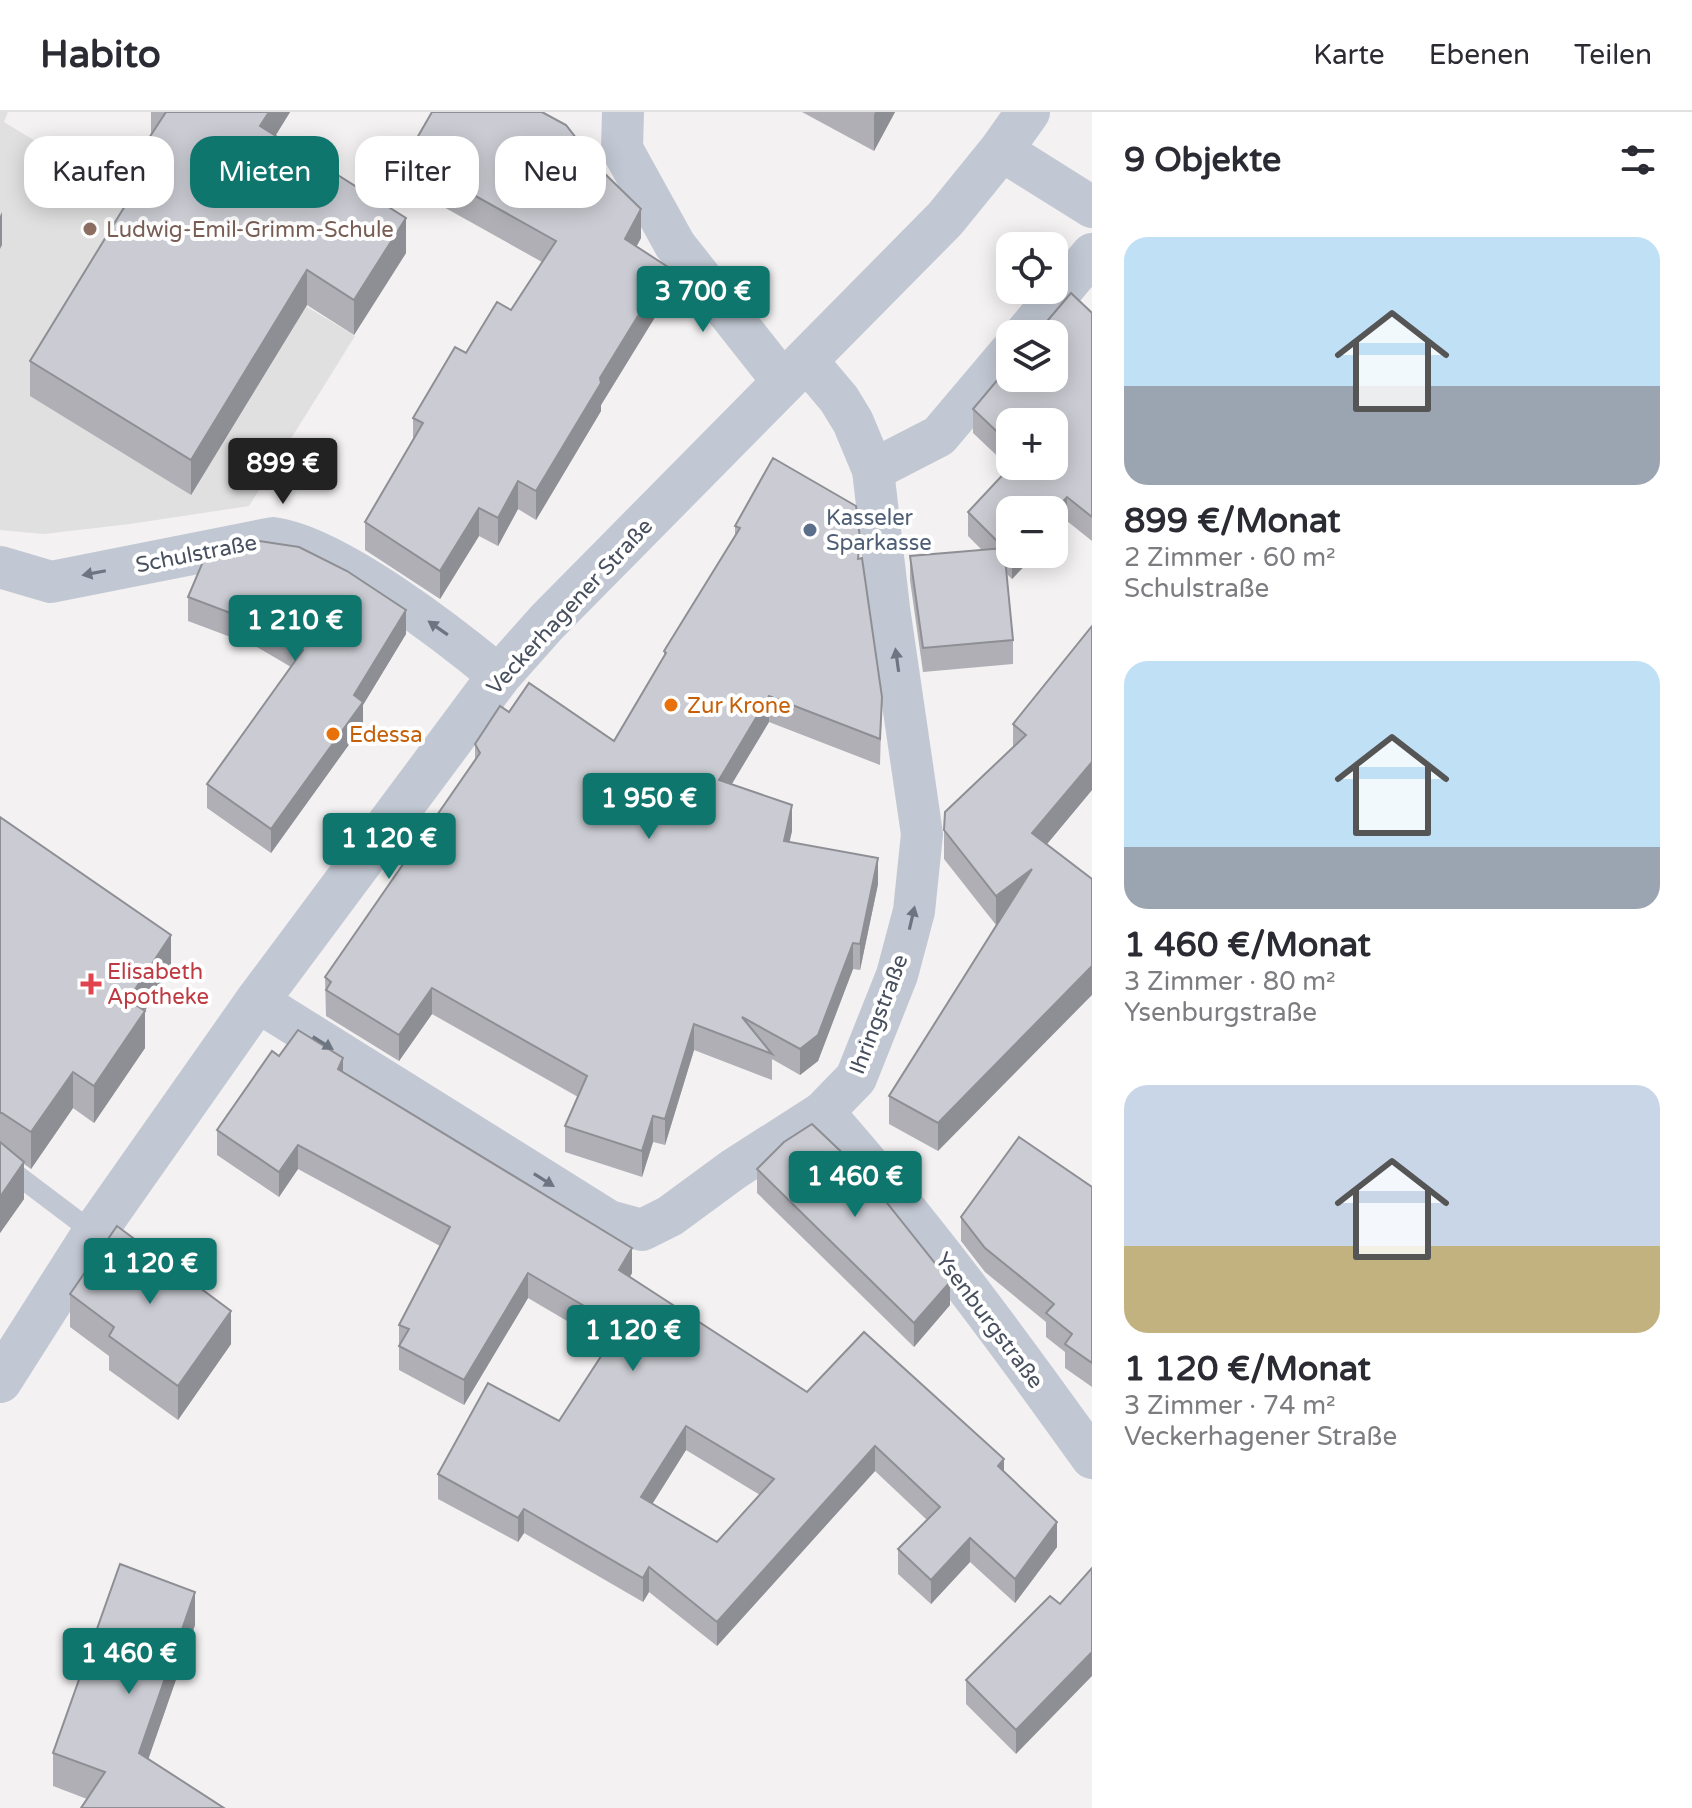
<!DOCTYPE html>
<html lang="de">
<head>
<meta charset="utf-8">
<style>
  :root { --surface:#fff; --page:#f2f2f3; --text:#2b2b33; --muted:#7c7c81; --line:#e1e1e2; --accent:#0f766e }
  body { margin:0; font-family:"Varela Round",sans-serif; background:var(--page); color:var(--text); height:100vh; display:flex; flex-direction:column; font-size:30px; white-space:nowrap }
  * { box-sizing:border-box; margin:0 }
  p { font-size:26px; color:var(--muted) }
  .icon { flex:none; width:44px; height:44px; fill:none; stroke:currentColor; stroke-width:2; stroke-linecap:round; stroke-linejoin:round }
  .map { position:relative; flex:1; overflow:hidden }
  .drawer { display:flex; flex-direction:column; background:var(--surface); width:600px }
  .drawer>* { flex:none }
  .hud { position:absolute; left:24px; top:24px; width:760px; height:72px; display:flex; gap:16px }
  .tools { position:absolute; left:996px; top:120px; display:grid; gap:16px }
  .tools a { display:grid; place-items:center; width:72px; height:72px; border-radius:16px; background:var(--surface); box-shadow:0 4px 20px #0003; font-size:40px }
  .price { position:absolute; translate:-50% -68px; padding:0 18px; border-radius:8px; background:var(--accent); color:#fff; font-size:26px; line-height:52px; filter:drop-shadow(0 2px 4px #0008) }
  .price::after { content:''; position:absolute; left:50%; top:48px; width:24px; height:18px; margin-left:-12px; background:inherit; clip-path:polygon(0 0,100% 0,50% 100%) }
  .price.current { background:#222; color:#fff }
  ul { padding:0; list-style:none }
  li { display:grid; align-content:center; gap:16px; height:424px; padding:0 32px }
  li span { display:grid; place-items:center; height:248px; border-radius:24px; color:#555 }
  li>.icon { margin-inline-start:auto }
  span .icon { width:144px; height:144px; fill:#fffc; stroke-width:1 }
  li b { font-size:34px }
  h2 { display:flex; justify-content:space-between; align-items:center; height:96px; padding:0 32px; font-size:34px }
  .chip { padding:0 28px; border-radius:24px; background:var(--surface); box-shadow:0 4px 20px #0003; font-size:28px; line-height:72px }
  .chip.current { background:var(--accent); color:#fff }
  header { display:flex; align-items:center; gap:48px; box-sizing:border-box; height:112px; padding:0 40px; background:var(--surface); border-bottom:2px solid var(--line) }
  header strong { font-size:38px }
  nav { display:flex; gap:44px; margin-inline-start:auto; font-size:28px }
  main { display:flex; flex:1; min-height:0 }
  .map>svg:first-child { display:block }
</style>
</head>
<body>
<header>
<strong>Habito</strong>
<nav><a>Karte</a><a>Ebenen</a><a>Teilen</a></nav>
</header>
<main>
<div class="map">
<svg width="1092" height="1696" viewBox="0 0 1092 1696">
  <rect width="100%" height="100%" fill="#f3f1f1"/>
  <path fill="#e1e0e0" d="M 0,0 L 8,0 L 4,10 L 355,224 L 249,394 L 130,412 L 44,422 L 0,418 Z"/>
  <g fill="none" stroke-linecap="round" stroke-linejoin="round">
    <path stroke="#c2c8d3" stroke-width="20" d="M 0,1050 L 94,1121"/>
    <g stroke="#c2c8d3" stroke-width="42">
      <path d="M 623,0 L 622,37 L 675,133 L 784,271"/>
      <path d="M 1001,38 L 1092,95"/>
      <path d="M 1025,222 L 1092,142"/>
      <path d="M 873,358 L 939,324 L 1010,240"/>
      <path d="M 0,455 L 51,470 L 273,426 C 335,434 450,523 499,564"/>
      <path d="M 257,889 L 609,1109 L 642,1118 L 670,1104 L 734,1057 L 823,1000 L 856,966 L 897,863 L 914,799 L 922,722 L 889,496 L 873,358 L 853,310 L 839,287 L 806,248"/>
      <path d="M 823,1000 C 920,1109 1007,1227 1092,1346"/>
    </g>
    <path stroke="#c2c8d3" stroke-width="44" d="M 0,1269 L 94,1121 L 257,889 L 499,564 L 547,510 L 945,107 L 1001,38 L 1028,0"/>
  </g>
  <g fill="#afafb5" fill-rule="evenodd">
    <path d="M 151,0 L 290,0 L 275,24 L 406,141 L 354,223 L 307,193 L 191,383 L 30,284 L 30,249 L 134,78 L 134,49 L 151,23 Z"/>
    <path d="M 802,0 L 895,0 L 874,39 Z"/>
    <path d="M 406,45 L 641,126 L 636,135 L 668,184 L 601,293 L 601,299 L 536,408 L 518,397 L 498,434 L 479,424 L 440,487 L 365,438 L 365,410 L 413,329 L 413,306 L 466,241 L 511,198 L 542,150 L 406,74 Z"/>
    <path d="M 1092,201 L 1092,429 L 1067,409 L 1010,442 L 1036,442 L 1012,467 L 1007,462 L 1013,528 L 1013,552 L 923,560 L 910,468 L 910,444 L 982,438 L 968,424 L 968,400 L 1010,356 L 973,321 L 973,297 ZM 1010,310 L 1054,354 L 1010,354 Z"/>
    <path d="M 735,414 L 860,447 L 882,585 L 880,653 L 769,610 L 732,672 L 792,719 L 789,730 L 878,772 L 860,858 L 853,857 L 818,949 L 800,963 L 772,947 L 772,968 L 694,938 L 665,1033 L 653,1030 L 642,1065 L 565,1040 L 565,1014 L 578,985 L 432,902 L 399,949 L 326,904 L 325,865 L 475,648 L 475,632 L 509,600 L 614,629 L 664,545 L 664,539 L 735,424 Z"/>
    <path d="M 188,485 L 406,522 L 363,593 L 363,613 L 271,741 L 207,696 L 207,672 L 291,555 L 257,535 L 188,509 Z"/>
    <path d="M 1092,514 L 1092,678 L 1047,732 L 938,1039 L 889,1012 L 889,984 L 996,813 L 944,747 L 944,718 L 1013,636 L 1013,612 Z"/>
    <path d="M 0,705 L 171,859 L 145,899 L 145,936 L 94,1011 L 73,996 L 31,1057 L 24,1052 L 24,1087 L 0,1121 Z"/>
    <path d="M 279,944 L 343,960 L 632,1161 L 630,1165 L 807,1280 L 1004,1360 L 1057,1435 L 1015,1491 L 970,1450 L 931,1492 L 898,1462 L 898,1437 L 927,1408 L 875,1359 L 717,1534 L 649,1480 L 643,1490 L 524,1421 L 518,1430 L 438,1387 L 438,1362 L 559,1309 L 608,1233 L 528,1186 L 464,1293 L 399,1258 L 399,1213 L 440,1134 L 298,1057 L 279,1085 L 217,1043 L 217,1018 ZM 686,1338 L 760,1383 L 717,1430 L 652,1392 Z"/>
    <path d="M 757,1057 L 950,1193 L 914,1235 L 757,1081 Z"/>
    <path d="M 1092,1075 L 1092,1275 L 1065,1256 L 1065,1240 L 1046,1225 L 1046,1210 L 985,1160 L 961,1129 L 961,1105 Z"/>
    <path d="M 70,1182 L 231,1232 L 178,1308 L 109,1258 L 109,1244 L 70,1215 Z"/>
    <path d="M 1050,1484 L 1016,1642 L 966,1592 L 966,1568 Z"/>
    <path d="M 195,1513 L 148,1647 L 87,1687 L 53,1674 L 53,1641 Z"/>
  </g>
  <g fill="#8e8f94">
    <path d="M 269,0 L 290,0 L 260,49 L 260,14 Z"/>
    <path d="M 875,0 L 895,0 L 874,39 L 874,3 Z"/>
    <path d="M 641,97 L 641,126 L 625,156 L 625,127 Z"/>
    <path d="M 2,100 L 2,133 L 0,137 L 0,104 Z"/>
    <path d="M 406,106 L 406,141 L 354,223 L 354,188 Z"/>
    <path d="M 668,155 L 668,184 L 601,293 L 601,299 L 536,408 L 536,379 L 600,266 Z"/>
    <path d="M 307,158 L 307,193 L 191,383 L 191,348 Z"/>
    <path d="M 518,369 L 518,397 L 498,434 L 498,406 Z"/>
    <path d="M 1067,385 L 1067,409 L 1054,423 L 1054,399 Z"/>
    <path d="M 479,396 L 479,424 L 440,487 L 440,459 Z"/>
    <path d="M 1014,442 L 1036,442 L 1012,467 L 1012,444 Z"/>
    <path d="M 406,498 L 406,522 L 363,593 L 363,613 L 271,741 L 271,717 Z"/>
    <path d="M 769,584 L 769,610 L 719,693 L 719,668 Z"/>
    <path d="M 1092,649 L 1092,678 L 1032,750 L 1032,721 Z"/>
    <path d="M 792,693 L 792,719 L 784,755 L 784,729 Z"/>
    <path d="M 878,746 L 878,772 L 860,858 L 860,832 Z"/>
    <path d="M 1032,757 L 996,813 L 996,784 Z"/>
    <path d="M 171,823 L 171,859 L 128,924 L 128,888 Z"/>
    <path d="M 853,831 L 853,857 L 818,949 L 800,963 L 800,937 Z"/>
    <path d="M 1092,854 L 1092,883 L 938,1039 L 938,1011 Z"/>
    <path d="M 432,876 L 432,902 L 399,949 L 399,923 Z"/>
    <path d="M 145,899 L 145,936 L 94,1011 L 94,974 Z"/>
    <path d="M 694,912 L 694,938 L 665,1033 L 665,1007 Z"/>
    <path d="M 343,946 L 343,971 L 338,957 Z"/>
    <path d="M 73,960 L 73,996 L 31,1057 L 31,1020 Z"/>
    <path d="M 653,1004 L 653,1030 L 642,1065 L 642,1039 Z"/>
    <path d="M 298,1033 L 298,1057 L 279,1085 L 279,1060 Z"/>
    <path d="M 24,1050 L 24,1087 L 0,1121 L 0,1085 Z"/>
    <path d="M 632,1136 L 632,1161 L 619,1183 L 619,1158 Z"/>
    <path d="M 528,1161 L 528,1186 L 464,1293 L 464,1268 Z"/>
    <path d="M 950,1170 L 950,1193 L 914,1235 L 914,1211 Z"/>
    <path d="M 231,1199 L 231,1232 L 178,1308 L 178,1274 Z"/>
    <path d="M 686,1314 L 686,1338 L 641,1410 L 641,1385 Z"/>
    <path d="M 875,1334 L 875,1359 L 717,1534 L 717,1510 Z"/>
    <path d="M 1004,1347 L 1004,1372 L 998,1354 Z"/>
    <path d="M 524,1397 L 524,1421 L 518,1430 L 518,1406 Z"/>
    <path d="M 1057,1410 L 1057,1435 L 1015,1491 L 1015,1467 Z"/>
    <path d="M 970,1426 L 970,1450 L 931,1492 L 931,1468 Z"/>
    <path d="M 649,1455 L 649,1480 L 643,1490 L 643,1466 Z"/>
    <path d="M 195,1480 L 195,1513 L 139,1674 L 139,1641 Z"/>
    <path d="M 1092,1540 L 1092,1564 L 1016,1642 L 1016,1618 Z"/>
  </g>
  <g fill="#cbccd3" stroke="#8e8f94" stroke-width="2" fill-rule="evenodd">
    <path d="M 166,0 L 269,0 L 260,14 L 406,106 L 354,188 L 307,158 L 191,348 L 30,249 L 147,58 L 134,49 Z"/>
    <path d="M 432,0 L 542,0 L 566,13 L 601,58 L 641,97 L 625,127 L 668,155 L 600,266 L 601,271 L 536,379 L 518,369 L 498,406 L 479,396 L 440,459 L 365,410 L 423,311 L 413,306 L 455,235 L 466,241 L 497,190 L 511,198 L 556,129 L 406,45 Z"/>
    <path d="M 1071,181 L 1092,201 L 1092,405 L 1067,385 L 1054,399 L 1010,398 L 1010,442 L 968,400 L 1011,354 L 1054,354 L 1054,310 L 1010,310 L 1010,332 L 973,297 L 1010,253 L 1010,266 L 1054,266 L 1054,222 L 1034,222 L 1034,220 L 1043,214 Z"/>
    <path d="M 773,346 L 856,394 L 860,426 L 858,447 L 862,446 L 882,585 L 880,627 L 769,584 L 719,668 L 792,693 L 784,729 L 878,746 L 860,832 L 853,831 L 818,923 L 800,937 L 742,905 L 772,942 L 694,912 L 665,1007 L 653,1004 L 642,1039 L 565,1014 L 587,964 L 432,876 L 399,923 L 326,878 L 331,870 L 325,865 L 480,641 L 475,632 L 500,594 L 509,600 L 529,571 L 614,629 L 666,541 L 664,539 L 740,416 L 735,414 Z"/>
    <path d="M 259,429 L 299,435 L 347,459 L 406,498 L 354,583 L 363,590 L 271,717 L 207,672 L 303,538 L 257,511 L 188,485 L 207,440 Z"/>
    <path d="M 1004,436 L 1013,528 L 923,536 L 910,444 Z"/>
    <path d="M 1092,514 L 1092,650 L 1032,721 L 1092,767 L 1092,854 L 938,1011 L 889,984 L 1032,757 L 996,784 L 944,718 L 945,700 L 1026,623 L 1013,612 Z"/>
    <path d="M 0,705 L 171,823 L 128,888 L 145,899 L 94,974 L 73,960 L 31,1020 L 2,1001 L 0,1001 Z"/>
    <path d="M 298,918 L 343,946 L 338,957 L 632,1136 L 619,1158 L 807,1280 L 864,1220 L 1004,1347 L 998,1354 L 1057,1410 L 1015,1467 L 970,1426 L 931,1468 L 898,1437 L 940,1395 L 875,1334 L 717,1510 L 649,1455 L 643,1466 L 524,1397 L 518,1406 L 438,1362 L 488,1271 L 559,1309 L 620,1215 L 528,1161 L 464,1268 L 399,1234 L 409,1217 L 399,1213 L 450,1115 L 298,1033 L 279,1060 L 217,1018 L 272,939 L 279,944 ZM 686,1314 L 774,1367 L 717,1430 L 641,1385 Z"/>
    <path d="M 812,1012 L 851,1049 L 852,1047 L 950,1170 L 914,1211 L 757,1057 L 784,1030 Z"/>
    <path d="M 1019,1025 L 1092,1075 L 1092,1251 L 1065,1232 L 1072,1222 L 1046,1201 L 1054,1192 L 985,1136 L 961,1105 Z"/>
    <path d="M 0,1030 L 24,1050 L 0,1085 Z"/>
    <path d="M 117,1114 L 231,1199 L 178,1274 L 109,1224 L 114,1215 L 70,1182 Z"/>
    <path d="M 120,1452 L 195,1480 L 139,1641 L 224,1696 L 81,1696 L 105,1660 L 53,1641 Z"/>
    <path d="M 1092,1456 L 1092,1540 L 1016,1618 L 966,1568 L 1050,1484 L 1060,1492 Z"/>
  </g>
  <defs><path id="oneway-solid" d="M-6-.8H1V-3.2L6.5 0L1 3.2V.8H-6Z" transform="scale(2)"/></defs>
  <g fill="#6d7482">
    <use href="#oneway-solid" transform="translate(94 461) rotate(169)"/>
    <use href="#oneway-solid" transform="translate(438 516) rotate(-145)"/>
    <use href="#oneway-solid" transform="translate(897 548) rotate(-98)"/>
    <use href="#oneway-solid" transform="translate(912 806) rotate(-77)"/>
    <use href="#oneway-solid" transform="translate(323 931) rotate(32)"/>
    <use href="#oneway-solid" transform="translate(544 1068) rotate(32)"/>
  </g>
  <circle fill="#8d6e63" stroke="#fff" stroke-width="3" cx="90" cy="117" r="8"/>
  <circle fill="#5c6f8a" stroke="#fff" stroke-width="3" cx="810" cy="418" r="8"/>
  <g fill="#e8710a" stroke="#fff" stroke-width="3">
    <circle cx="671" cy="593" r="8"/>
    <circle cx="333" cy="622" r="8"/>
  </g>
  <path fill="#e0444e" stroke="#fff" stroke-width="3" d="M87 860h8v8h8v8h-8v8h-8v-8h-8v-8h8z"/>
  <g text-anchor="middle" stroke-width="8" stroke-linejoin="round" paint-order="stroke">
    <g font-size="22" fill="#785e54" stroke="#fff" text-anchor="start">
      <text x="106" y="125">Ludwig-Emil-Grimm-Schule</text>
    </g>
    <g font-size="22" fill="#4e5e75" stroke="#fff" text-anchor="start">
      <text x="826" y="413">Kasseler<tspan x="826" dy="25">Sparkasse</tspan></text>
    </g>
    <g font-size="22" fill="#48505f" stroke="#fff">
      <text transform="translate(196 441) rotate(-11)" y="8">Schulstraße</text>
      <text transform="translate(569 494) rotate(-47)" y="8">Veckerhagener Straße</text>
      <text transform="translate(878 902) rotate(-69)" y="8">Ihringstraße</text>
      <text transform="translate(990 1208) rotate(53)" y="8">Ysenburgstraße</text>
    </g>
    <g font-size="22" fill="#c56008" stroke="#fff" text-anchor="start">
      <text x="687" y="601">Zur Krone</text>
      <text x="349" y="630">Edessa</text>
    </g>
    <g font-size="22" fill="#be3a42" stroke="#fff" text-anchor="start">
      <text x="107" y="867">Elisabeth<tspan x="107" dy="25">Apotheke</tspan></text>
    </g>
  </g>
</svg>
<div class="tools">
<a><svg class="icon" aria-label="locate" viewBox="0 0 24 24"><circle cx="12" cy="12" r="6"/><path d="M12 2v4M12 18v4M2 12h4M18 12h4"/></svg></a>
<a><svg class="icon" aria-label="layers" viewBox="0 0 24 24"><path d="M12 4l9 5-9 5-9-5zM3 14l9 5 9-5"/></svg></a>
<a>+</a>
<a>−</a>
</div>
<b class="price" style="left:703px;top:222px">3 700 €</b>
<b class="price current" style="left:283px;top:394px">899 €</b>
<b class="price" style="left:295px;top:551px">1 210 €</b>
<b class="price" style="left:649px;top:729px">1 950 €</b>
<b class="price" style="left:389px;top:769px">1 120 €</b>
<b class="price" style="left:855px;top:1107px">1 460 €</b>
<b class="price" style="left:150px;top:1194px">1 120 €</b>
<b class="price" style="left:633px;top:1261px">1 120 €</b>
<b class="price" style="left:129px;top:1584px">1 460 €</b>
<div class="hud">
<a class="chip">Kaufen</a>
<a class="chip current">Mieten</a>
<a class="chip">Filter</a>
<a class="chip">Neu</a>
</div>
</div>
<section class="drawer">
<h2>9 Objekte<svg class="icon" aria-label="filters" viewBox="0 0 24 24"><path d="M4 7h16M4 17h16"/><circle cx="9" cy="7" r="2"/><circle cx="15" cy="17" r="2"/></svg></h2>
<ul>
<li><span style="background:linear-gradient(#bfe0f5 60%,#9aa5b1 0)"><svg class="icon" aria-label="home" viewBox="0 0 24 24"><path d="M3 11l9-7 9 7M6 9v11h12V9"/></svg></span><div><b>899 €/Monat</b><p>2 Zimmer · 60 m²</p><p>Schulstraße</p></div></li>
<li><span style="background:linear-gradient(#bfe0f5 75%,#9aa5b1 0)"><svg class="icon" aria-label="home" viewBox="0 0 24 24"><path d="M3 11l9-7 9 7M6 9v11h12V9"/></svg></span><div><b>1 460 €/Monat</b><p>3 Zimmer · 80 m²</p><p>Ysenburgstraße</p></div></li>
<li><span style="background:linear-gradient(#c9d6e8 65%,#c2b280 0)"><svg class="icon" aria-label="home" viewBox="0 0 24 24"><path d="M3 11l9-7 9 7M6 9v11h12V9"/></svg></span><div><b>1 120 €/Monat</b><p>3 Zimmer · 74 m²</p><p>Veckerhagener Straße</p></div></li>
</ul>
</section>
</main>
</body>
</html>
